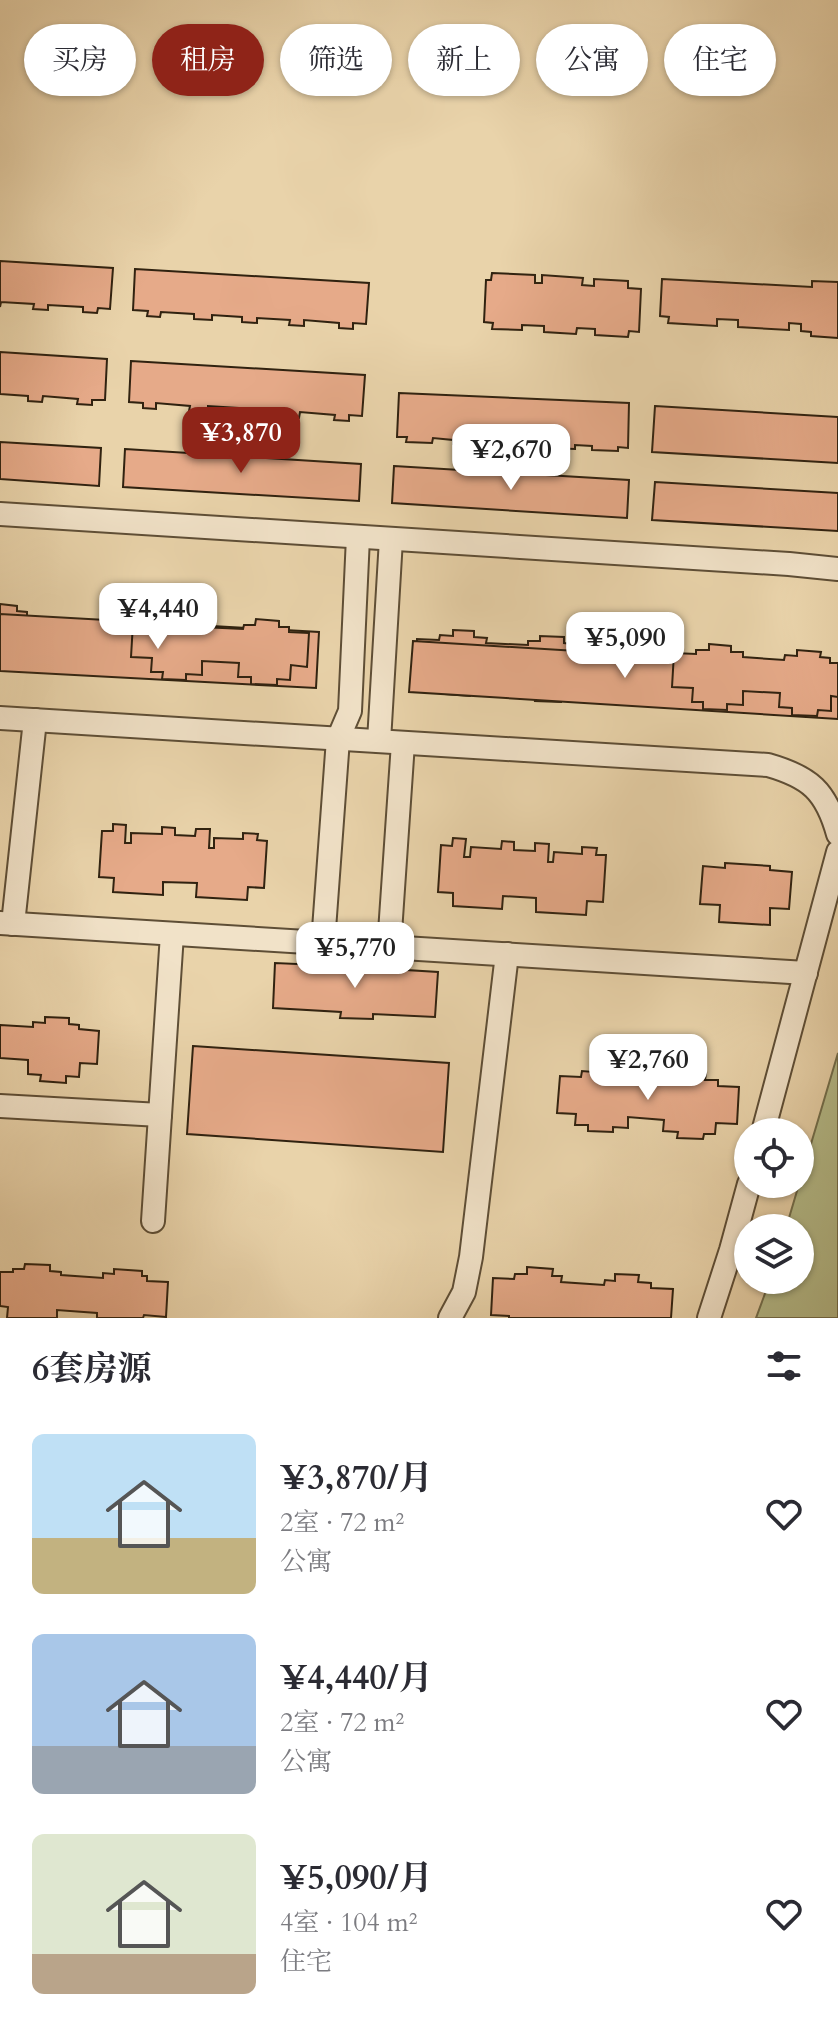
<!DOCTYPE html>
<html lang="zh">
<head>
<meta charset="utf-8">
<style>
  :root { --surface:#fff; --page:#f2f2f3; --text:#2b2b33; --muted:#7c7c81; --accent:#8f2418 }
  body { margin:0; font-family:Cardo,"Noto Serif SC",serif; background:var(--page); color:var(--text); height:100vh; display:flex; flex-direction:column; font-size:30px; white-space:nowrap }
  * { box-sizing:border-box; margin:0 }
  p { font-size:26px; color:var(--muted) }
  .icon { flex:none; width:44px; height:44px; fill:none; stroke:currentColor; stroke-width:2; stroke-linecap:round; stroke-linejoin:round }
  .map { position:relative; height:1318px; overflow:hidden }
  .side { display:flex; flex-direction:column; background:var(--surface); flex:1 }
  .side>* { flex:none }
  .hud { position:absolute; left:24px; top:24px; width:790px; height:72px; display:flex; gap:16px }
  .controls { position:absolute; left:734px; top:1118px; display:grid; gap:16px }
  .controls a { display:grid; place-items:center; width:80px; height:80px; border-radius:50%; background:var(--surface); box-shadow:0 2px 6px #0004; font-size:40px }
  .price { position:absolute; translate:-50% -68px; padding:0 18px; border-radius:16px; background:#fff; color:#222; font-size:26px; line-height:52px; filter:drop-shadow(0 2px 4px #0008) }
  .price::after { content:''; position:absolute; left:50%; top:48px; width:24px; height:18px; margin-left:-12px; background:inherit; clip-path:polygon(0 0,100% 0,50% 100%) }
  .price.on { background:var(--accent); color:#fff }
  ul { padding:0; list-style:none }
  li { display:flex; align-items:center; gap:24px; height:200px; padding:0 32px }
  li span { display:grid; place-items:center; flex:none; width:224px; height:160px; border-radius:12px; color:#555 }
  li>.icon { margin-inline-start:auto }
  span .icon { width:96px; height:96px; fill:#fffc; stroke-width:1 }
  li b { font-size:34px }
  h2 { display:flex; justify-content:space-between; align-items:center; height:96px; padding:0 32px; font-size:34px }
  .tag { padding:0 28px; border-radius:36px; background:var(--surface); box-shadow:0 2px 6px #0004; font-size:28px; line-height:72px }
  .tag.on { background:var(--accent); color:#fff }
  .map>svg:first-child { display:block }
</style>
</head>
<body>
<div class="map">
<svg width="838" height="1318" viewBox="0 0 838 1318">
  <rect width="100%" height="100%" fill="#e9d3aa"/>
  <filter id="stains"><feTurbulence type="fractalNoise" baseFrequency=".0025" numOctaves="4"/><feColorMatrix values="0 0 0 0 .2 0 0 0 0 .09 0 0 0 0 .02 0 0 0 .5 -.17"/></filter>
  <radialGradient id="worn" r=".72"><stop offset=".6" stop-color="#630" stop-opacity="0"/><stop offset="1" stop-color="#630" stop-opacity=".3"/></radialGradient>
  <path fill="#b5bc8a" stroke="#726f4d" stroke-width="2" d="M 838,1053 L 838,1318 L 756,1318 L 770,1280 L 800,1280 L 800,1228 L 786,1228 Z"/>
  <g fill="#e6aa89" stroke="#302210" stroke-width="2">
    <path d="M 0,261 L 113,268 L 110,309 L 98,308 L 97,313 L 83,312 L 83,307 L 48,305 L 48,310 L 33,309 L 34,304 L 1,302 L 0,307 Z"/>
    <path d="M 135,269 L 369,283 L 366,324 L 353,323 L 353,329 L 339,328 L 339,323 L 304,320 L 304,326 L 289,325 L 290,320 L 257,318 L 257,323 L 242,322 L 242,317 L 212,315 L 212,320 L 194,319 L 194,314 L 161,312 L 160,317 L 147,316 L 148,311 L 133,310 Z"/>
    <path d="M 492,273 L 535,275 L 535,283 L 542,283 L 542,275 L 583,278 L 582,285 L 594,286 L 594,279 L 628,281 L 628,288 L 641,289 L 639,332 L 629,331 L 628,337 L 595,335 L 595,329 L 577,328 L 576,334 L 544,332 L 544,326 L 522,325 L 522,330 L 492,329 L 493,323 L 484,322 L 486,280 L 491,280 Z"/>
    <path d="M 662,279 L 812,287 L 812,281 L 838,282 L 838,338 L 811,336 L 811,332 L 801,331 L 801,324 L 789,323 L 789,330 L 738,327 L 738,320 L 717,319 L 717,326 L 668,323 L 669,317 L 660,316 Z"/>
    <path d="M 0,352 L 107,359 L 105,400 L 92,400 L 92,405 L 77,404 L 78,399 L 43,396 L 42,402 L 28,401 L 28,396 L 0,394 Z"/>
    <path d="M 131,361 L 365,375 L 362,416 L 349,415 L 349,421 L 334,420 L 335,415 L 300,412 L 299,418 L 285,417 L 285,411 L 253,410 L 253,415 L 238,414 L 238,408 L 208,406 L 208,412 L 189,411 L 190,406 L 156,403 L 156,409 L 143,408 L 143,403 L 129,402 Z"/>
    <path d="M 399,393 L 629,403 L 628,448 L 618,447 L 618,451 L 592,450 L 592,446 L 575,445 L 575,449 L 547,448 L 547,444 L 526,443 L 526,447 L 500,446 L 500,442 L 479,441 L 479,445 L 453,444 L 453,440 L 433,438 L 432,443 L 406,442 L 407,437 L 397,437 Z"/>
    <path d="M 655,406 L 838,417 L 838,463 L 652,452 Z"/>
    <path d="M 0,442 L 101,448 L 99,486 L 0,479 Z"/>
    <path d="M 125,449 L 361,464 L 359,501 L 123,487 Z"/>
    <path d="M 394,466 L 629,480 L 627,518 L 392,503 Z"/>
    <path d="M 655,482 L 838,493 L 838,531 L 652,520 Z"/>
    <path d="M 0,604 L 17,606 L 17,611 L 27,612 L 27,616 L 47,618 L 45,651 L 28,650 L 28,664 L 15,663 L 14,670 L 0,670 Z"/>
    <path d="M 0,614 L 319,632 L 316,688 L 0,671 Z"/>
    <path d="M 168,614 L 190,615 L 189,621 L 202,622 L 202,627 L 243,629 L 244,625 L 255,625 L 256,619 L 279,621 L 279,627 L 289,627 L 289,632 L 309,633 L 307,667 L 291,665 L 290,680 L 277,679 L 277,685 L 251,684 L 251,677 L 238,677 L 239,663 L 202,661 L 202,675 L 186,674 L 186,680 L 162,679 L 163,672 L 151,672 L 152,658 L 131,657 L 133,623 L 155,625 L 155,619 L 168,620 Z"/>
    <path d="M 453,630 L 474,631 L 474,637 L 487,638 L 486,643 L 528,645 L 528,641 L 540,641 L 540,636 L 564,637 L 564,643 L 574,644 L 573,648 L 594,650 L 591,683 L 575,682 L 574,696 L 561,695 L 561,702 L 535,701 L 536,694 L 522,693 L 523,679 L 487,677 L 486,691 L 471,690 L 470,696 L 446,694 L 447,688 L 435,687 L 436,674 L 416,672 L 417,639 L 439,640 L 440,635 L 453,636 Z"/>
    <path d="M 413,641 L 838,667 L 838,719 L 409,692 Z"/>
    <path d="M 709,644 L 731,646 L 731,652 L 743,652 L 743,657 L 784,660 L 785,655 L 797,656 L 797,650 L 821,652 L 820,657 L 830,658 L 830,663 L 838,663 L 838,697 L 831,696 L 831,711 L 818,710 L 817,716 L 792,715 L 792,708 L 779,707 L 780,693 L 743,691 L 743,705 L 727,704 L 727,710 L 703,709 L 703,702 L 692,702 L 693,688 L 672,687 L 674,653 L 696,654 L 696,650 L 709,650 Z"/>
    <path d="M 113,824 L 126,825 L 125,843 L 131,843 L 131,833 L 162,834 L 162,827 L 175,828 L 175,835 L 195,836 L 196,829 L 210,829 L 209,848 L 214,848 L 214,838 L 243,839 L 243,833 L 258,834 L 257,840 L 267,841 L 264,888 L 248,887 L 247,900 L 196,897 L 197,883 L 163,882 L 163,895 L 113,892 L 114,878 L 99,877 L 102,831 L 113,831 Z"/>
    <path d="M 453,838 L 466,839 L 464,857 L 470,857 L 471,847 L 501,849 L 502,841 L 514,842 L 514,850 L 535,851 L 535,843 L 549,844 L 548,862 L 553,862 L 554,852 L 582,854 L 582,847 L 597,848 L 596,855 L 606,855 L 603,902 L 587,901 L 586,915 L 536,912 L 536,898 L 503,896 L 502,909 L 453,906 L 453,893 L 438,892 L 441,845 L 452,846 Z"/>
    <path d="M 725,863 L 770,866 L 770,870 L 792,872 L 789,909 L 770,908 L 770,925 L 719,922 L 720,905 L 700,904 L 703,866 L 725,868 Z"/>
    <path d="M 342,960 L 374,962 L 374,968 L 438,972 L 435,1017 L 373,1014 L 373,1019 L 340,1018 L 341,1012 L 273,1008 L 275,963 L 342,966 Z"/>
    <path d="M 45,1017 L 69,1018 L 69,1024 L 79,1025 L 79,1029 L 99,1031 L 97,1064 L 80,1063 L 79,1077 L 66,1076 L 66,1083 L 40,1081 L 41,1075 L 28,1074 L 28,1060 L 0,1058 L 0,1025 L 33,1027 L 33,1022 L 45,1023 Z"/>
    <path d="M 193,1046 L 449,1063 L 443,1152 L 187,1134 Z"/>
    <path d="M 594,1065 L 619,1066 L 619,1074 L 628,1074 L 628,1080 L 671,1083 L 671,1078 L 681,1078 L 682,1071 L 706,1073 L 705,1080 L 718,1080 L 718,1086 L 739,1087 L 737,1124 L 716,1123 L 715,1134 L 704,1134 L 703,1139 L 677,1138 L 678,1132 L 663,1131 L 664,1120 L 628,1117 L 628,1128 L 613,1127 L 613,1132 L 588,1131 L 588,1125 L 575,1125 L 576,1114 L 557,1113 L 560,1076 L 581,1077 L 582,1071 L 593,1072 Z"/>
    <path d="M 25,1264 L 50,1265 L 50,1271 L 61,1272 L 61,1275 L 103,1278 L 103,1273 L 114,1274 L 114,1269 L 142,1271 L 142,1276 L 147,1276 L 147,1281 L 168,1282 L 166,1317 L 144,1315 L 143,1318 L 97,1318 L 97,1313 L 57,1310 L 57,1318 L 7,1318 L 8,1307 L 0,1306 L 0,1272 L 13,1272 L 13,1269 L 24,1269 Z"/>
    <path d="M 527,1267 L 553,1269 L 552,1276 L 562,1276 L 561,1282 L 604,1285 L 605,1280 L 615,1281 L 615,1274 L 639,1275 L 638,1282 L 651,1283 L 651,1288 L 673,1289 L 671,1318 L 509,1318 L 509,1316 L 491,1315 L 493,1278 L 514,1279 L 515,1274 L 527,1274 Z"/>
  </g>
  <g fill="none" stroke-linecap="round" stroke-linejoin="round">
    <g stroke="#5e4e36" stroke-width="26">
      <g id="minor">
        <path d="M 0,514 L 789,564 L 838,569"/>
        <path d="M 0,718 L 768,765 C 810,777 826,791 838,834"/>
        <path d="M 379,741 L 391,539"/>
        <path d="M 0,923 L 806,973"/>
        <path d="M 13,924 L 35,720"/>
        <path d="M 323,943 L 338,739 L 350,711 L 358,537"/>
        <path d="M 389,947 L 403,743"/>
        <path d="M 0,1106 L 160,1115"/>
        <path d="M 763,1132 L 838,852"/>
        <path d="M 153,1221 L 172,934"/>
        <path d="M 450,1318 L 464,1292 L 471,1257 L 507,954"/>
        <path d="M 709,1318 L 731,1250 L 749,1184"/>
      </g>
    </g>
    <use href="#minor" stroke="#f1e2c8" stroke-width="22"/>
  </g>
  <rect width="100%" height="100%" filter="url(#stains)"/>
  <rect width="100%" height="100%" fill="url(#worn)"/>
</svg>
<div class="controls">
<a><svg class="icon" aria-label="locate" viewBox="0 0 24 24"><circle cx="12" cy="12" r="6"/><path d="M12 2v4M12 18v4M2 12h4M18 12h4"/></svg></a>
<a><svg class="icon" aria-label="layers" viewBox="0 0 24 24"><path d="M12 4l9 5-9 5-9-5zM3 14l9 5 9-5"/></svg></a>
</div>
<b class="price on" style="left:241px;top:475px">¥3,870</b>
<b class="price" style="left:511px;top:492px">¥2,670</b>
<b class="price" style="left:158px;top:651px">¥4,440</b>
<b class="price" style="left:625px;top:680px">¥5,090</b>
<b class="price" style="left:355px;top:990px">¥5,770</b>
<b class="price" style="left:648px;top:1102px">¥2,760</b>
<div class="hud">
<a class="tag">买房</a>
<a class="tag on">租房</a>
<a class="tag">筛选</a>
<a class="tag">新上</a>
<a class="tag">公寓</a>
<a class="tag">住宅</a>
</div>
</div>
<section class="side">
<h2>6套房源<svg class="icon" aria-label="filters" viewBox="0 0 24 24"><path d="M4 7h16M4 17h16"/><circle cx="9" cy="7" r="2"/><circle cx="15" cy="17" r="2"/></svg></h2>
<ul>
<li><span style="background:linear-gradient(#bfe0f5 65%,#c2b280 0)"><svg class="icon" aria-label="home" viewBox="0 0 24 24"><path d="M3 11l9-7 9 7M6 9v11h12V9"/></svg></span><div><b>¥3,870/月</b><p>2室 · 72 m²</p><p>公寓</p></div><svg class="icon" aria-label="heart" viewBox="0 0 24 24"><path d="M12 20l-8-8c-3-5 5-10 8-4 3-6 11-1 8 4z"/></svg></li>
<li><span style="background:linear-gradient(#a9c7e8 70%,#9aa5b1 0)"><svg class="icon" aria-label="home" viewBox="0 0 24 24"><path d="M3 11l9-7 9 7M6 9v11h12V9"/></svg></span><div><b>¥4,440/月</b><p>2室 · 72 m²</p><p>公寓</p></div><svg class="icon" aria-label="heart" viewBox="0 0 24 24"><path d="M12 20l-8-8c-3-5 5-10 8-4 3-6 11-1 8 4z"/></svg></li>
<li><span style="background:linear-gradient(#dfe7d0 75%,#b9a48a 0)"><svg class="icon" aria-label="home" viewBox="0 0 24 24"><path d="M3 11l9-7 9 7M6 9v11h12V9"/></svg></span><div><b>¥5,090/月</b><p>4室 · 104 m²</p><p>住宅</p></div><svg class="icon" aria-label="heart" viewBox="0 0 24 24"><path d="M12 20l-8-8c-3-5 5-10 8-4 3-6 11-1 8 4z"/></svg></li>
</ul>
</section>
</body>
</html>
